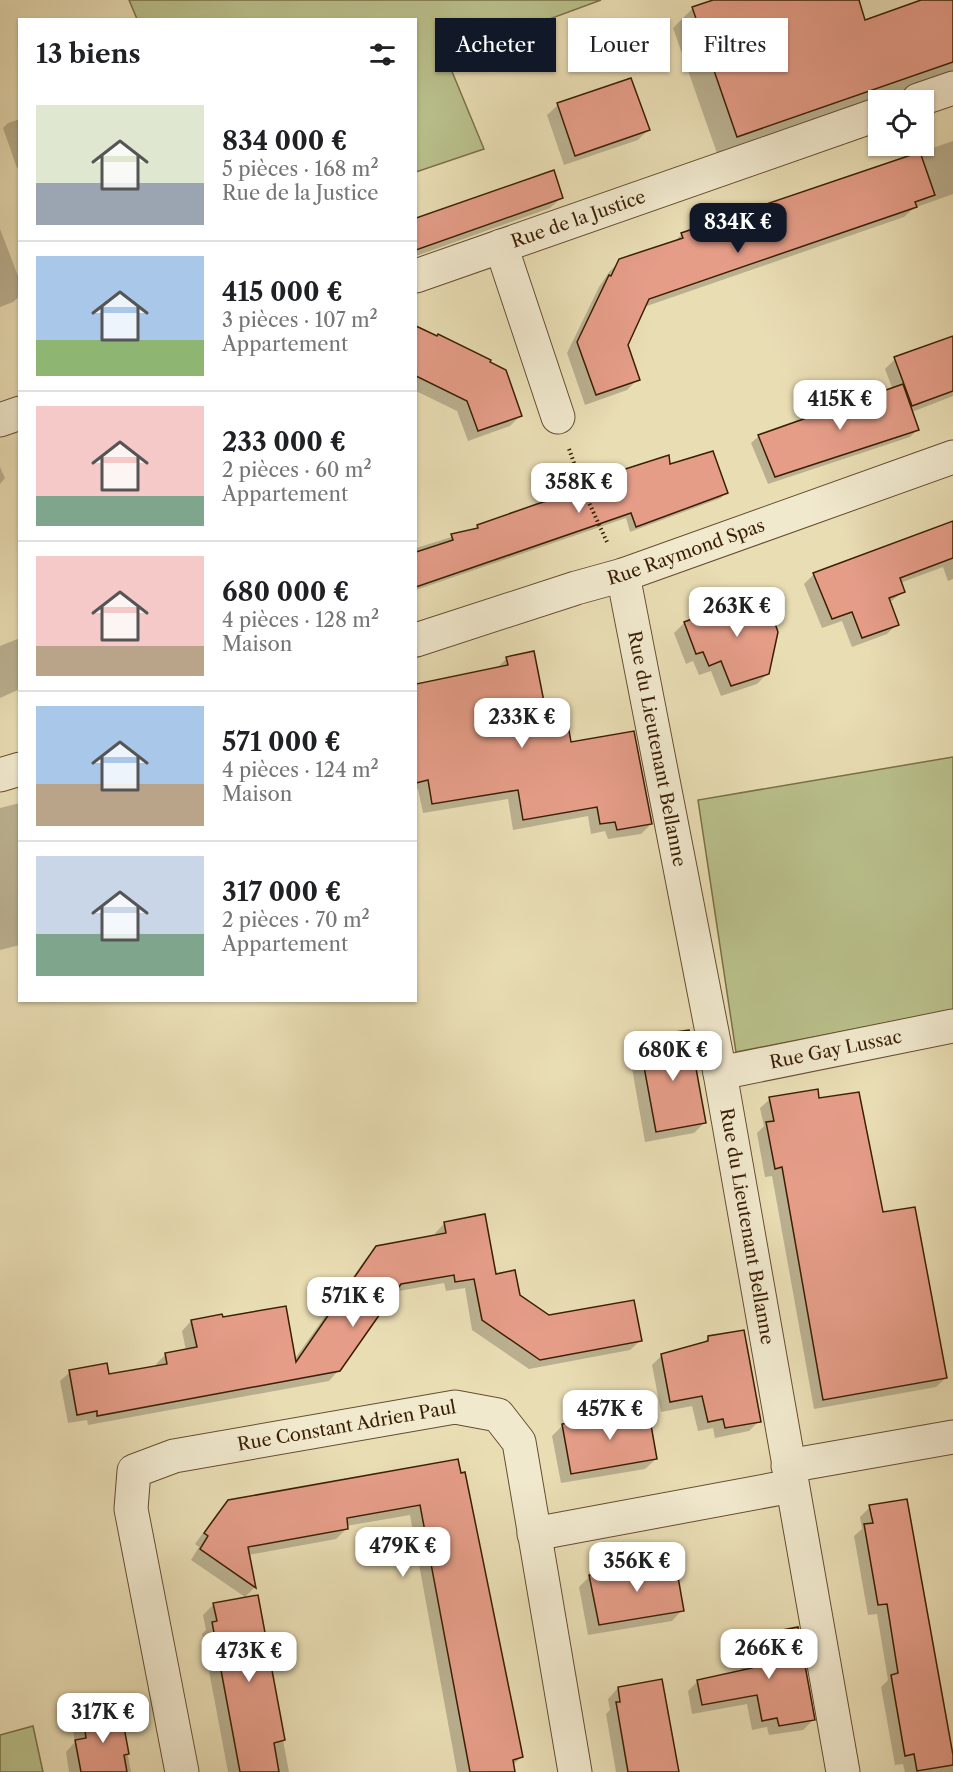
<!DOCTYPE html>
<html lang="fr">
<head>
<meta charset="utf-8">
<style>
  :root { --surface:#fff; --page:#f2f2f2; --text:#202124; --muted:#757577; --line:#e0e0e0; --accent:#111827 }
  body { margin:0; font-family:"Libre Caslon Text",serif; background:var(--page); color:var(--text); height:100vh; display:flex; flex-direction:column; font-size:22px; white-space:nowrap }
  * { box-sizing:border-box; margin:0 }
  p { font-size:20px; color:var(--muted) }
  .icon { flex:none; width:33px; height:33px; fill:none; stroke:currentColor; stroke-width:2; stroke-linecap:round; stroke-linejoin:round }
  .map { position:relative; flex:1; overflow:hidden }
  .details { position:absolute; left:18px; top:18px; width:399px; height:984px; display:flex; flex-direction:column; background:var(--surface); border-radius:0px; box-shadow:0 2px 4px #0004 }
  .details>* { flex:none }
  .hud { position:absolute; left:435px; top:18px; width:428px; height:54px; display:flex; gap:12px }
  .tools { position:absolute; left:868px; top:90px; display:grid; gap:12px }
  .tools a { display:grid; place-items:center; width:66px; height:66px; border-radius:0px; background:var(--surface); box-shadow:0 2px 4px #0004; font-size:30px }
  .price { position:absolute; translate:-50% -51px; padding:0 14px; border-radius:12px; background:#fff; color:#222; font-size:20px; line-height:39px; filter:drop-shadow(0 2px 3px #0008) }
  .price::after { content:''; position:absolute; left:50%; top:36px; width:18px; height:14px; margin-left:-9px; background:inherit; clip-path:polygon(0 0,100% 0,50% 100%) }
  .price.on { background:var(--accent); color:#fff }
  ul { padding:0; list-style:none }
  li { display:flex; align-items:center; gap:18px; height:150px; padding:0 18px }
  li+li { border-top:2px solid var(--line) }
  li span { display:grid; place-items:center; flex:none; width:168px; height:120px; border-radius:0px; color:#555 }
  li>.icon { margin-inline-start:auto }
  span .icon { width:72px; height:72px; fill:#fffc; stroke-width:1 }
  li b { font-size:26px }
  h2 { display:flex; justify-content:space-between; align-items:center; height:72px; padding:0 18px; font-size:26px }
  .pill { padding:0 21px; border-radius:0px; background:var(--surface); box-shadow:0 2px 4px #0004; font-size:21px; line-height:54px }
  .pill.on { background:var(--accent); color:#fff }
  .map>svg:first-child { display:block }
</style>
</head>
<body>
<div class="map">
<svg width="953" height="1772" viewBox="0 0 953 1772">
  <rect width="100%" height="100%" fill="#e9ddb4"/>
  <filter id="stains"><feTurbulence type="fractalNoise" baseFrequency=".00333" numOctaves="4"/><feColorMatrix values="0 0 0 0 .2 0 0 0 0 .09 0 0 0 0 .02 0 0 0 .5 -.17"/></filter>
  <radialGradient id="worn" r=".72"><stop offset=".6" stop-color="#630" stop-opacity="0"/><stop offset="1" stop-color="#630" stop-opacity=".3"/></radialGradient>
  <g fill="#b9c08b" stroke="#7a7048" stroke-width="1.5">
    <path d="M 129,0 L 601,0 L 446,57 L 484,149 L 416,172 L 416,20 L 137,19 Z"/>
    <path d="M 953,757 L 953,1010 L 736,1052 L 698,800 Z"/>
    <path d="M 33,1726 L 43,1772 L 0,1772 L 0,1735 Z"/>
  </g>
  <g fill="#0003">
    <path d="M 717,0 L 857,0 L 865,22 L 925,0 L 953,0 L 953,74 L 718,156 L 673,28 L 692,9 Z"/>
    <path d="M 558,105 L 648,130 L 638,140 L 564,165 L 547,115 Z"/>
    <path d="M 20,119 L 20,167 L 17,168 L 3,128 L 8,123 Z"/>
    <path d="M 953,141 L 953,194 L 914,208 L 904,217 L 644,307 L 626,345 L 638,379 L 627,390 L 585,405 L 567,353 L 599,287 L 609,272 L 620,261 L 674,242 L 682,234 Z"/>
    <path d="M 553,172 L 561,198 L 550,208 L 416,256 L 416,220 Z"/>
    <path d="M 0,229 L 20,281 L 20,296 L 13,302 L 0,307 Z"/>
    <path d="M 421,330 L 521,415 L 510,426 L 468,441 L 457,411 L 416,391 L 416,332 Z"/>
    <path d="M 953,338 L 953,396 L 912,412 L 918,429 L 910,437 L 768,484 L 751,443 L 759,436 L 893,390 L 885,369 L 895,359 Z"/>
    <path d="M 0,467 L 5,478 L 0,484 Z"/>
    <path d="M 620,472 L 726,492 L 721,498 L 630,532 L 626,518 L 416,590 L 416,548 L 474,530 L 477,527 L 538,505 L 615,481 L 614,478 Z"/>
    <path d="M 953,521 L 953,579 L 948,581 L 943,567 L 900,583 L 903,592 L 889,603 L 897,624 L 887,634 L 852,647 L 842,621 L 822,628 L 804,584 L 814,574 Z"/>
    <path d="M 684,623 L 768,673 L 757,684 L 721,696 L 711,671 L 699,675 L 693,661 L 686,664 L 674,633 Z"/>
    <path d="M 20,638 L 20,689 L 0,698 L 0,646 Z"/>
    <path d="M 507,658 L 545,714 L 569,744 L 651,824 L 641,834 L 608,839 L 605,831 L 591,834 L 588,816 L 513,830 L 508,799 L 423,813 L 418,789 L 416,790 L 416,686 L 496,669 Z"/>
    <path d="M 20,803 L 20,945 L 0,950 L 0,808 Z"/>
    <path d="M 654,1037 L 705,1122 L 694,1133 L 645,1142 L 630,1057 L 640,1046 L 645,1045 Z"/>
    <path d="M 770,1099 L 818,1099 L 881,1213 L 946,1378 L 936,1387 L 814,1409 L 772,1176 L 765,1177 L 757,1133 L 764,1126 L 760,1108 Z"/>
    <path d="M 445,1223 L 495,1275 L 518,1296 L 549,1317 L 640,1341 L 630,1350 L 529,1369 L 472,1330 L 465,1288 L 446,1291 L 444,1283 L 393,1292 L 339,1370 L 329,1381 L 88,1425 L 87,1420 L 68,1423 L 60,1381 L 70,1372 L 108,1376 L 156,1368 L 156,1364 L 165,1355 L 186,1351 L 182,1331 L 191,1321 L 222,1319 L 294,1360 L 367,1257 L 377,1247 L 436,1236 L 435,1233 Z"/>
    <path d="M 709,1337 L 759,1421 L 749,1431 L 715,1438 L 713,1428 L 698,1431 L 692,1406 L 661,1412 L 652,1365 L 662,1355 L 701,1345 Z"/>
    <path d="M 563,1425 L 656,1459 L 645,1469 L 561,1483 L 552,1436 Z"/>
    <path d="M 456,1460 L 521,1757 L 512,1766 L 514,1772 L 457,1772 L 410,1515 L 346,1526 L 347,1528 L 336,1539 L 248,1555 L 255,1587 L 245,1597 L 191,1560 L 199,1547 L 195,1544 L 218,1512 L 229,1501 Z"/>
    <path d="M 870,1507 L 953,1764 L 953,1772 L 905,1772 L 903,1764 L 895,1765 L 881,1687 L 888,1680 L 877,1614 L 868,1615 L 854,1536 L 862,1529 L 860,1517 Z"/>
    <path d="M 590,1576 L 682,1610 L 672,1621 L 588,1635 L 579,1587 Z"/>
    <path d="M 256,1596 L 289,1772 L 228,1772 L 202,1634 L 206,1630 L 203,1615 L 214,1604 Z"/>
    <path d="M 763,1635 L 813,1720 L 803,1730 L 769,1735 L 767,1727 L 752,1730 L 747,1704 L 692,1714 L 688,1691 L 698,1681 L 742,1672 L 739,1656 Z"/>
    <path d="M 618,1688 L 677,1772 L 616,1772 L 606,1714 L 610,1710 L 608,1699 Z"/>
    <path d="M 120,1713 L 131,1772 L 69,1772 L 66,1752 L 75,1742 L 73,1730 L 83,1720 Z"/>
  </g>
  <g fill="#e59d88" stroke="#3b1f04" stroke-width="1.5">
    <path d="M 713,0 L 859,0 L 865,20 L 921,0 L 953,0 L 953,62 L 737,137 L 692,7 Z"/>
    <path d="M 631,78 L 650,130 L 575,156 L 557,103 Z"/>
    <path d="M 920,152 L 935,195 L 915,202 L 917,207 L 649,299 L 628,345 L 640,380 L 596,395 L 577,342 L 609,275 L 611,276 L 619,259 L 683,238 L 681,233 Z"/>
    <path d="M 554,170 L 563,198 L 416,250 L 416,218 Z"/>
    <path d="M 416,326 L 437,336 L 438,334 L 491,360 L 490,362 L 506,370 L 522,416 L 478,431 L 467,401 L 416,376 Z"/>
    <path d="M 953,336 L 953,391 L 912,406 L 894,357 Z"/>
    <path d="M 903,384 L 919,430 L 775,477 L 758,435 Z"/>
    <path d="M 713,451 L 728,493 L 636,527 L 631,513 L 416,587 L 416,552 L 453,540 L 451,534 L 478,528 L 477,525 L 537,504 L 621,478 L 619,471 L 669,455 L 670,464 Z"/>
    <path d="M 953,521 L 953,558 L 900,578 L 905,592 L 889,598 L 899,625 L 862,638 L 852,612 L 832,619 L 813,573 Z"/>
    <path d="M 764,592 L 778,632 L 769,674 L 731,686 L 721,661 L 709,666 L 703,652 L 696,654 L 684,622 Z"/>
    <path d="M 534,651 L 546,712 L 565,708 L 571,742 L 634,731 L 652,824 L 617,830 L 615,822 L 600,824 L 597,807 L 523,820 L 518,790 L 432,804 L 428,780 L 416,783 L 416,684 L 508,665 L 506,657 Z"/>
    <path d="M 689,1030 L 706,1123 L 656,1132 L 640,1045 L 655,1043 L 654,1035 Z"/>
    <path d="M 818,1089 L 819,1098 L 859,1092 L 883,1212 L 915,1207 L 947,1378 L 823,1400 L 782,1167 L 775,1169 L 766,1122 L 774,1121 L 769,1097 Z"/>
    <path d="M 485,1214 L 496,1274 L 515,1270 L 520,1295 L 549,1315 L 634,1300 L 642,1341 L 540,1360 L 482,1320 L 474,1279 L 455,1282 L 454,1275 L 401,1284 L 340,1371 L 97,1416 L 97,1411 L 77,1415 L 69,1370 L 107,1363 L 109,1374 L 167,1364 L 165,1353 L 197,1347 L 191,1320 L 222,1314 L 223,1317 L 286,1306 L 296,1362 L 376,1246 L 446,1233 L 444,1222 Z"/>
    <path d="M 744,1330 L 761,1422 L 725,1428 L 723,1419 L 708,1422 L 702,1396 L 670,1402 L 661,1354 L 708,1341 L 708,1336 Z"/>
    <path d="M 648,1408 L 657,1459 L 571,1474 L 562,1424 Z"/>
    <path d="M 458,1459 L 461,1473 L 465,1472 L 523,1757 L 513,1760 L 515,1772 L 470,1772 L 420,1505 L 347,1518 L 348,1529 L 248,1547 L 256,1588 L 200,1549 L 208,1536 L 204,1533 L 228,1500 Z"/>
    <path d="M 907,1499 L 953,1755 L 953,1765 L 917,1771 L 914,1754 L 905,1756 L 891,1675 L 898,1673 L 887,1604 L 878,1605 L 864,1524 L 873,1523 L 869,1505 Z"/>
    <path d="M 675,1560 L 684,1611 L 599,1625 L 589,1575 Z"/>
    <path d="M 258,1595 L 285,1740 L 274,1743 L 279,1772 L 240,1772 L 212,1622 L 217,1621 L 213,1603 Z"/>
    <path d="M 798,1627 L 815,1720 L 779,1726 L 777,1718 L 762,1721 L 757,1695 L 702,1705 L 697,1680 L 752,1668 L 749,1644 L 763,1641 L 762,1634 Z"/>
    <path d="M 662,1679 L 679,1772 L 628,1772 L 616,1702 L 620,1702 L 618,1687 Z"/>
    <path d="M 121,1711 L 129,1754 L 124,1755 L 127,1772 L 81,1772 L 75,1740 L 86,1738 L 83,1718 Z"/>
  </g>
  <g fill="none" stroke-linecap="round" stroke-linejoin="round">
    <g stroke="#664e30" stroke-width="35">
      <g id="minor">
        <path d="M 918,100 L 953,88"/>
        <path d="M 501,246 L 558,417"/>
        <path id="s1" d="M 416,276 L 879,114"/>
        <path d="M 0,420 L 20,413"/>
        <path id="s2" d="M 623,575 L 720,1073 L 843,1772"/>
        <path id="s3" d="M 416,640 L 576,588 L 623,575 L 953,457"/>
        <path d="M 0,775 L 20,769"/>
        <path id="s4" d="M 720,1073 L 953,1026"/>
        <path d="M 788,1466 L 953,1437"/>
        <path d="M 534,1534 L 792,1486"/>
        <path id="s5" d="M 182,1772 L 131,1509 L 134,1471 L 174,1456 L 455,1407 L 498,1415 L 519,1442 L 575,1772"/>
      </g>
    </g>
    <path stroke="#3b1f04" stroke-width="4" stroke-dasharray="1.5 3" stroke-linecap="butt" d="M 569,449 L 585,494 L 607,542"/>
    <use href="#minor" stroke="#f1e9ce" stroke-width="33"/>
  </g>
  <g text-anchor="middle" stroke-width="5" stroke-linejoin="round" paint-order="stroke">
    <g font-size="18" fill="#3b1f04" stroke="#f1e9ce">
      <text dy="6" stroke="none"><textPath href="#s1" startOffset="172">Rue de la Justice</textPath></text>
      <text dy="6" stroke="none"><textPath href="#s3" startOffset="284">Rue Raymond Spas</textPath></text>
      <text dy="6" stroke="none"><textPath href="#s2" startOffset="177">Rue du Lieutenant Bellanne</textPath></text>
      <text dy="6" stroke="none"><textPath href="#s4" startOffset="118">Rue Gay Lussac</textPath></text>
      <text dy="6" stroke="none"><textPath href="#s2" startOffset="663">Rue du Lieutenant Bellanne</textPath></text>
      <text dy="6" stroke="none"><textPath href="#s5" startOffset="524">Rue Constant Adrien Paul</textPath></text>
    </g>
  </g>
  <rect width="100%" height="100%" filter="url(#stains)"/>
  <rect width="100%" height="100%" fill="url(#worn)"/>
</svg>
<div class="tools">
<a><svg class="icon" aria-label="locate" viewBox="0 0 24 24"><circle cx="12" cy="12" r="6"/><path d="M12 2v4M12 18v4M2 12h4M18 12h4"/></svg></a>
</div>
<b class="price on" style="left:738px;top:254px">834K €</b>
<b class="price" style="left:840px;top:431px">415K €</b>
<b class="price" style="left:579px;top:514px">358K €</b>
<b class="price" style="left:737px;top:638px">263K €</b>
<b class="price" style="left:522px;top:749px">233K €</b>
<b class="price" style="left:673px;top:1082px">680K €</b>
<b class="price" style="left:353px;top:1328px">571K €</b>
<b class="price" style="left:610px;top:1441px">457K €</b>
<b class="price" style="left:403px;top:1578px">479K €</b>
<b class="price" style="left:637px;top:1593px">356K €</b>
<b class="price" style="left:769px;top:1680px">266K €</b>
<b class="price" style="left:249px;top:1683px">473K €</b>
<b class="price" style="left:103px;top:1744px">317K €</b>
<div class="hud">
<a class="pill on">Acheter</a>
<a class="pill">Louer</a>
<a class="pill">Filtres</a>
</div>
<section class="details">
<h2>13 biens<svg class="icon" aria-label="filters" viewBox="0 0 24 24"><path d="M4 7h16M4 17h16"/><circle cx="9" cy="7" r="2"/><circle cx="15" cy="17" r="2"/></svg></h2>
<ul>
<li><span style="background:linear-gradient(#dfe7d0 65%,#9aa5b1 0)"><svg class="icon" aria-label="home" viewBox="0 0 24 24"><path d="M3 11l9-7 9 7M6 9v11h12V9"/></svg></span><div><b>834 000 €</b><p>5 pièces · 168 m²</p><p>Rue de la Justice</p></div></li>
<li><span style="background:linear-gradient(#a9c7e8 70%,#8fb573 0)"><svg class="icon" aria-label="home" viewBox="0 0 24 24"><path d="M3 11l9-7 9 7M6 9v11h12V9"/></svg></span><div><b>415 000 €</b><p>3 pièces · 107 m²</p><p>Appartement</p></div></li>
<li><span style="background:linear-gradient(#f6c9c9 75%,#7fa58c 0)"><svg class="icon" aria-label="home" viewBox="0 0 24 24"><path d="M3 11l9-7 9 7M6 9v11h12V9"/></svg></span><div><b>233 000 €</b><p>2 pièces · 60 m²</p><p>Appartement</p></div></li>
<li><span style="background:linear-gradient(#f6c9c9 75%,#b9a48a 0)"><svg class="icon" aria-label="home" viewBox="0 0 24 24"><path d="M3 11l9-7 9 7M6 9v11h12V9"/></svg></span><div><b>680 000 €</b><p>4 pièces · 128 m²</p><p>Maison</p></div></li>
<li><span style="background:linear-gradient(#a9c7e8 65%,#b9a48a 0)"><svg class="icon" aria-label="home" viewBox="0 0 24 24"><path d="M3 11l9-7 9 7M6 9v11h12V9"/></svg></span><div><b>571 000 €</b><p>4 pièces · 124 m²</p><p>Maison</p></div></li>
<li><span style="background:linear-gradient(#c9d6e8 65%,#7fa58c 0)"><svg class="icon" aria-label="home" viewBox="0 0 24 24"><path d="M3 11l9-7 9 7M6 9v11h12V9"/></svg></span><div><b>317 000 €</b><p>2 pièces · 70 m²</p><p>Appartement</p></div></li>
</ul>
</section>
</div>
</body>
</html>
